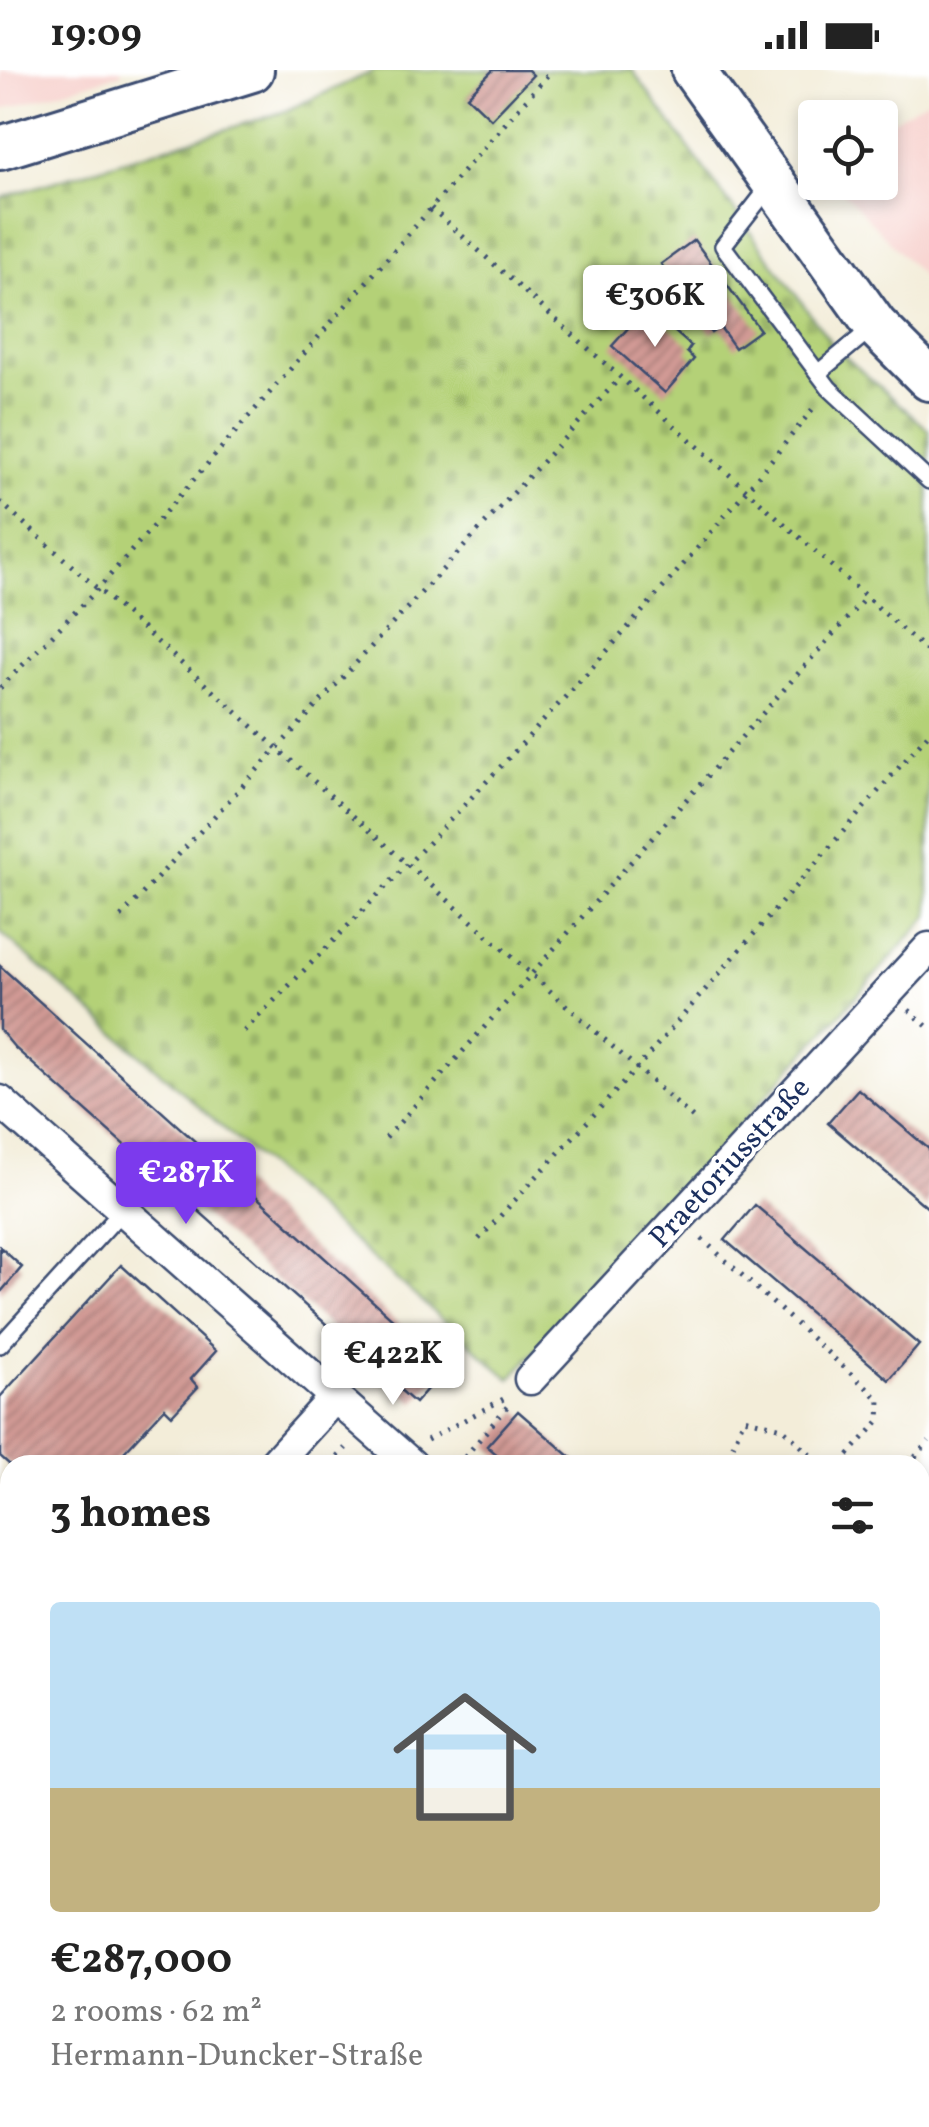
<!DOCTYPE html>
<html lang="en">
<head>
<meta charset="utf-8">
<style>
  :root { --surface:#fff; --page:#f6f6f6; --text:#222; --muted:#767676; --accent:#7c3aed }
  body { margin:0; font-family:Vollkorn,serif; background:var(--page); color:var(--text); height:100vh; display:flex; flex-direction:column; font-size:38px; white-space:nowrap }
  * { box-sizing:border-box; margin:0 }
  p { font-size:32px; color:var(--muted) }
  .icon { flex:none; width:55px; height:55px; fill:none; stroke:currentColor; stroke-width:2; stroke-linecap:round; stroke-linejoin:round }
  .map { position:relative; flex:1; overflow:hidden }
  .details { position:absolute; left:0px; top:1385px; width:930px; height:672px; display:flex; flex-direction:column; background:var(--surface); border-radius:30px 30px 0 0; box-shadow:0 5px 15px #0003 }
  .details>* { flex:none }
  .fabs { position:absolute; left:798px; top:30px; display:grid; gap:20px }
  .fabs a { display:grid; place-items:center; width:100px; height:100px; border-radius:10px; background:var(--surface); box-shadow:0 5px 15px #0003; font-size:50px }
  .price { position:absolute; translate:-50% -85px; padding:0 22px; border-radius:10px; background:#fff; color:#222; font-size:32px; line-height:65px; filter:drop-shadow(0 2px 5px #0008) }
  .price::after { content:''; position:absolute; left:50%; top:60px; width:30px; height:22px; margin-left:-15px; background:inherit; clip-path:polygon(0 0,100% 0,50% 100%) }
  .price.active { background:var(--accent); color:#fff }
  ul { padding:0; list-style:none }
  li { display:grid; align-content:center; gap:20px; height:530px; padding:0 50px }
  li span { display:grid; place-items:center; height:310px; border-radius:10px; color:#555 }
  li>.icon { margin-inline-start:auto }
  span .icon { width:180px; height:180px; fill:#fffc; stroke-width:1 }
  li b { font-size:42px }
  h2 { display:flex; justify-content:space-between; align-items:center; height:120px; padding:0 50px; font-size:42px }
  .status { display:flex; justify-content:space-between; align-items:center; height:70px; padding:0 50px; background:var(--surface); direction:ltr }
  .status svg { height:28px; fill:currentColor }
  .map>svg:first-child { display:block }
</style>
</head>
<body>
<div class="status"><b>19:09</b><svg viewBox="0 0 49 12"><path d="M0 12V9h3v3zM5 12V6h3v6zM10 12V3h3v9zM15 12V0h3v12zM26 1h20v11H26zM47 4h2v5h-2z"/></svg></div>
<div class="map">
<svg width="929" height="2057" viewBox="0 0 929 2057">
  <defs>
    <pattern id="cemetery-stones" width="16" height="16" patternUnits="userSpaceOnUse" patternTransform="scale(2.5)"><rect width="16" height="16" fill="#b4d177"/><path d="M2 7V4a2 2 0 0 1 4 0v3zM10 15v-3a2 2 0 0 1 4 0v3z" fill="#9ab469"/></pattern>
    <pattern id="park-dots" width="8" height="8" patternUnits="userSpaceOnUse" patternTransform="scale(2.5)"><rect width="8" height="8" fill="#b4d177"/><path d="M2 2h.1M6 6h.1" fill="none" stroke="#9ab469" stroke-width="1.8" stroke-linecap="round"/></pattern>
    <pattern id="building-hatch" width="6" height="6" patternUnits="userSpaceOnUse" patternTransform="scale(2.5)"><rect width="6" height="6" fill="#d19a94"/><path d="M-1 1l2-2M0 6l6-6M5 7l2-2" fill="none" stroke="#a97e7c"/></pattern>
  </defs>
  <rect width="100%" height="100%" fill="#fff"/>
  <filter id="ink" filterUnits="userSpaceOnUse"><feTurbulence type="fractalNoise" baseFrequency=".01" numOctaves="2"/><feDisplacementMap in="SourceGraphic" scale="20" xChannelSelector="R" yChannelSelector="G"/><feConvolveMatrix kernelMatrix="1 2 1 2 8 2 1 2 1" color-interpolation-filters="sRGB"/></filter>
  <filter id="wash" filterUnits="userSpaceOnUse"><feTurbulence type="fractalNoise" baseFrequency=".0048" numOctaves="4" result="noise"/><feDisplacementMap in="SourceGraphic" scale="40" xChannelSelector="R" yChannelSelector="G"/><feGaussianBlur stdDeviation="2.25" result="paint"/><feColorMatrix in="noise" values="0 0 0 0 0 0 0 0 0 0 0 0 0 0 0 0 0 1.4 0 .05"/><feComposite in="paint" operator="in"/></filter>
  <g filter="url(#wash)">
    <rect width="100%" height="100%" fill="#f3edd9"/>
    <g fill="#f7d0cc">
      <path d="M 0,0 L 121,0 L 122,3 L 0,40 Z"/>
      <path d="M 929,28 L 929,214 L 835,113 L 880,112 L 880,58 Z"/>
    </g>
    <path fill="url(#cemetery-stones)" stroke="#68806a" stroke-width="2.5" d="M 376,0 L 632,0 L 835,278 L 929,360 L 929,846 L 510,1309 L 0,862 L 0,128 L 283,42 Z"/>
    <path fill="url(#park-dots)" stroke="#68806a" stroke-width="2.5" d="M 0,1434 L 10,1444 L 10,1550 L 0,1562 Z"/>
    <g id="blocks">
      <g fill="url(#building-hatch)">
        <path d="M 493,0 L 528,0 L 533,5 L 491,49 L 467,26 Z"/>
        <path d="M 694,170 L 760,260 L 735,278 L 720,257 L 711,263 L 661,194 Z"/>
        <path d="M 647,237 L 691,276 L 687,282 L 694,289 L 665,323 L 612,276 Z"/>
        <path d="M 0,896 L 446,1297 L 415,1333 L 15,978 L 0,960 Z"/>
        <path d="M 858,1019 L 929,1079 L 929,1139 L 828,1053 Z"/>
        <path d="M 755,1135 L 919,1275 L 889,1310 L 725,1170 Z"/>
        <path d="M 0,1177 L 22,1197 L 0,1223 Z"/>
        <path d="M 121,1195 L 216,1281 L 191,1309 L 198,1317 L 172,1345 L 165,1338 L 112,1395 L 10,1395 L 0,1386 L 0,1327 Z"/>
        <path d="M 518,1341 L 580,1395 L 509,1395 L 487,1376 Z"/>
        <path d="M 920,1408 L 929,1415 L 929,1473 L 920,1465 Z"/>
        <path d="M 920,1732 L 929,1740 L 929,1761 L 920,1771 Z"/>
        <path d="M 10,1784 L 10,1810 L 0,1801 Z"/>
        <path d="M 0,1825 L 10,1835 L 10,1852 L 0,1843 Z"/>
        <path d="M 929,1974 L 929,2016 L 920,2008 L 920,1983 Z"/>
        <path d="M 923,2018 L 929,2023 L 929,2041 L 914,2057 L 824,2057 L 832,2048 L 920,2048 Z"/>
        <path d="M 264,2048 L 339,2048 L 350,2057 L 275,2057 Z"/>
        <path d="M 598,2048 L 673,2048 L 664,2057 L 589,2057 Z"/>
      </g>
    </g>
  </g>
  <g filter="url(#ink)">
    <use href="#blocks" fill-opacity="0" stroke="#3b4c70" stroke-width="2.5"/>
    <g fill="none" stroke-linecap="round" stroke-linejoin="round">
      <g stroke="#3b4c70" stroke-width="20">
        <g id="service">
          <path d="M 770,116 L 723,176 L 829,318 L 929,411"/>
          <path d="M 818,303 L 872,258"/>
          <path d="M 0,1275 L 122,1141"/>
          <path d="M 219,2048 L 229,2057"/>
        </g>
      </g>
      <g stroke="#3b4c70" stroke-width="35">
        <g id="minor">
          <path d="M 0,1031 L 412,1395"/>
          <path d="M 530,1309 L 929,878"/>
          <path d="M 273,1395 L 335,1327"/>
          <path d="M 920,1584 L 929,1573"/>
          <path d="M 0,1693 L 10,1682"/>
          <path d="M 920,1849 L 929,1858"/>
          <path d="M 0,2050 L 8,2057"/>
          <path d="M 501,2057 L 509,2048"/>
        </g>
      </g>
      <g stroke="#3b4c70" stroke-width="48">
        <g id="secondary">
          <path d="M 693,0 L 875,255 L 929,309"/>
          <path d="M 0,78 L 252,0"/>
        </g>
      </g>
      <g stroke="#3b4c70" stroke-width="5" stroke-dasharray="2.5 8" stroke-linecap="butt">
        <path d="M 431,138 L 929,583"/>
        <path d="M 0,432 L 693,1048"/>
        <path d="M 0,618 L 98,519 L 552,0"/>
        <path d="M 121,847 L 620,308"/>
        <path d="M 909,940 L 929,958"/>
        <path d="M 244,961 C 442,762 640,556 815,336"/>
        <path d="M 386,1068 L 866,527"/>
        <path d="M 479,1169 L 637,998 L 929,663"/>
        <path d="M 702,1169 L 880,1330 L 879,1351 L 839,1395"/>
        <path d="M 427,1370 L 509,1326"/>
        <path d="M 331,1395 L 346,1378"/>
        <path d="M 458,1395 L 511,1332"/>
        <path d="M 725,1395 L 744,1348 L 782,1358 L 821,1395"/>
        <path d="M 908,1395 L 929,1371"/>
        <path d="M 920,1477 L 929,1486"/>
        <path d="M 0,1580 L 10,1582"/>
        <path d="M 0,1768 L 10,1756"/>
        <path d="M 0,1811 L 10,1821"/>
      </g>
      <use href="#service" stroke="#fff" stroke-width="15"/>
      <use href="#minor" stroke="#fff" stroke-width="30"/>
      <use href="#secondary" stroke="#fff" stroke-width="42"/>
    </g>
  </g>
  <g text-anchor="middle" stroke-width="8" stroke-linejoin="round" paint-order="stroke">
    <g font-size="30" fill="#1b2f5e" stroke="#fff">
      <text transform="translate(729 1092) rotate(-47)" y="10">Praetoriusstraße</text>
    </g>
  </g>
</svg>
<div class="fabs">
<a><svg class="icon" aria-label="locate" viewBox="0 0 24 24"><circle cx="12" cy="12" r="6"/><path d="M12 2v4M12 18v4M2 12h4M18 12h4"/></svg></a>
</div>
<b class="price" style="left:655px;top:280px">€306K</b>
<b class="price active" style="left:186px;top:1157px">€287K</b>
<b class="price" style="left:393px;top:1338px">€422K</b>
<section class="details">
<h2>3 homes<svg class="icon" aria-label="filters" viewBox="0 0 24 24"><path d="M4 7h16M4 17h16"/><circle cx="9" cy="7" r="2"/><circle cx="15" cy="17" r="2"/></svg></h2>
<ul>
<li><span style="background:linear-gradient(#bfe0f5 60%,#c2b280 0)"><svg class="icon" aria-label="home" viewBox="0 0 24 24"><path d="M3 11l9-7 9 7M6 9v11h12V9"/></svg></span><div><b>€287,000</b><p>2 rooms · 62 m²</p><p>Hermann-Duncker-Straße</p></div></li>
</ul>
</section>
</div>
</body>
</html>
